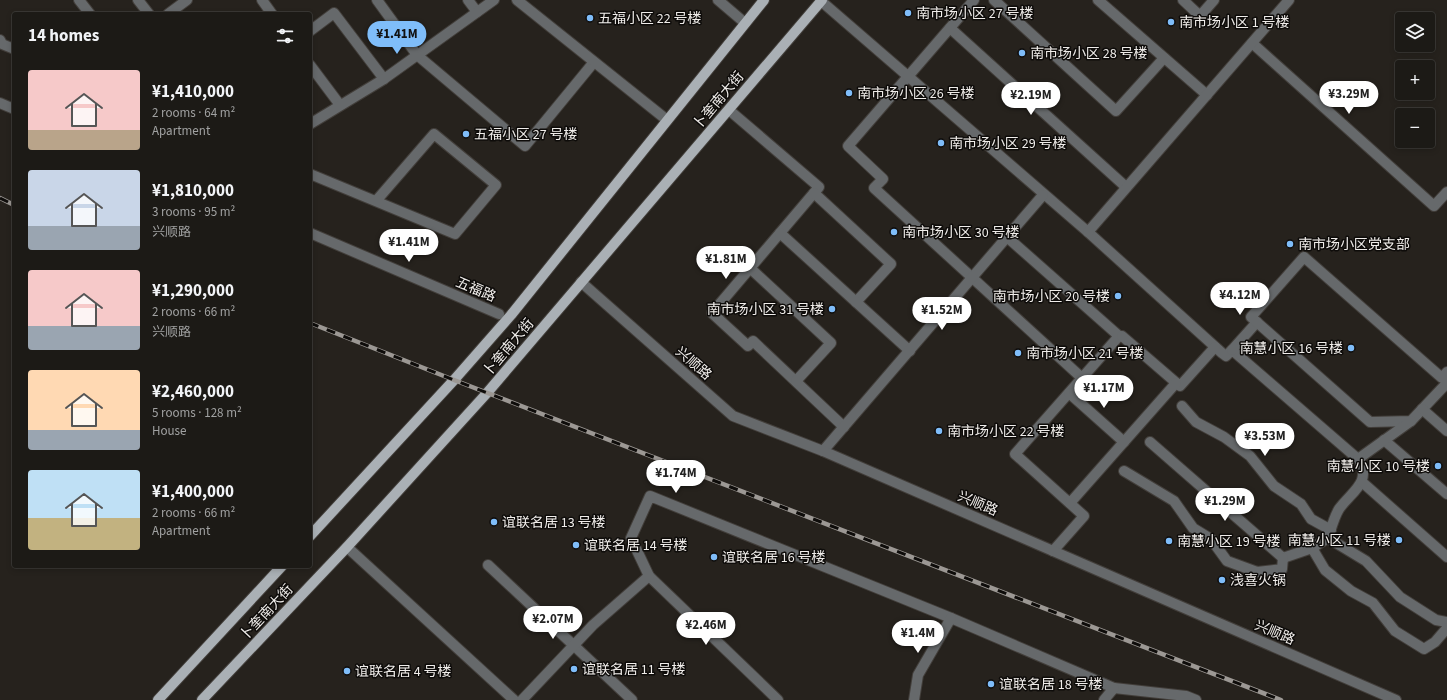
<!DOCTYPE html>
<html lang="en">
<head>
<meta charset="utf-8">
<style>
  :root { --surface:#1c1a16; --page:#292723; --text:#f1f3f6; --muted:#a0a1a1; --line:#3a3835; --accent:#7fbdf9 }
  body { margin:0; font-family:"Source Sans 3","Noto Sans SC",sans-serif; background:var(--page); color:var(--text); height:100vh; display:flex; flex-direction:column; font-size:15px; white-space:nowrap }
  * { box-sizing:border-box; margin:0 }
  p { font-size:13px; color:var(--muted) }
  .icon { flex:none; width:22px; height:22px; fill:none; stroke:currentColor; stroke-width:2; stroke-linecap:round; stroke-linejoin:round }
  .map { position:relative; flex:1; overflow:hidden }
  .drawer { position:absolute; left:12px; top:12px; width:300px; height:556px; display:flex; flex-direction:column; background:var(--surface); border-radius:4px; box-shadow:0 2px 6px #0003,0 0 0 1px var(--line) }
  .drawer>* { flex:none }
  .controls { position:absolute; left:1395px; top:12px; display:grid; gap:8px }
  .controls a { display:grid; place-items:center; width:40px; height:40px; border-radius:4px; background:var(--surface); box-shadow:0 2px 6px #0003,0 0 0 1px var(--line); font-size:20px }
  .price { position:absolute; translate:-50% -34px; padding:0 9px; border-radius:14px; background:#fff; color:#222; font-size:13px; line-height:26px; filter:drop-shadow(0 1px 2px #0008) }
  .price::after { content:''; position:absolute; left:50%; top:24px; width:12px; height:9px; margin-left:-6px; background:inherit; clip-path:polygon(0 0,100% 0,50% 100%) }
  .price.on { background:var(--accent); color:#111 }
  ul { padding:0; list-style:none }
  li { display:flex; align-items:center; gap:12px; height:100px; padding:0 16px }
  li span { display:grid; place-items:center; flex:none; width:112px; height:80px; border-radius:4px; color:#555 }
  li>.icon { margin-inline-start:auto }
  span .icon { width:48px; height:48px; fill:#fffc; stroke-width:1 }
  li b { font-size:17px }
  h2 { display:flex; justify-content:space-between; align-items:center; height:48px; padding:0 16px; font-size:17px }
  .map>svg:first-child { display:block }
</style>
</head>
<body>
<div class="map">
<svg width="1447" height="700" viewBox="0 0 1447 700">
  <rect width="100%" height="100%" fill="#26221d"/>
  <g fill="none" stroke-linecap="round" stroke-linejoin="round">
    <g stroke="#423e3a" stroke-width="12">
      <g id="minor">
        <path d="M 79,0 L 90,14"/>
        <path d="M 138,0 L 149,14"/>
        <path d="M 262,0 L 272,14"/>
        <path d="M 377,0 L 417,55 L 525,146 L 594,62"/>
        <path d="M 468,0 L 477,12"/>
        <path d="M 517,0 L 667,120"/>
        <path d="M 718,0 L 745,23"/>
        <path d="M 974,0 L 848,146 L 883,179 L 874,188 L 1082,378"/>
        <path d="M 994,0 L 1116,111 L 1164,58"/>
        <path d="M 1098,0 L 1207,95"/>
        <path d="M 1183,0 L 1200,16 L 1214,0"/>
        <path d="M 821,1 L 1088,232 L 1222,353 L 1226,356 L 1232,350 L 1358,459 C 1373,482 1351,492 1339,509 C 1334,517 1331,529 1328,538 L 1366,561 L 1400,597 L 1436,620 L 1447,622"/>
        <path d="M 168,14 L 187,0"/>
        <path d="M 950,28 L 1126,187"/>
        <path d="M 310,31 L 334,13 L 384,79"/>
        <path d="M 0,40 L 2,44 L 14,49"/>
        <path d="M 1252,43 L 1434,206 L 1447,192"/>
        <path d="M 310,65 L 340,105"/>
        <path d="M 0,103 L 14,109"/>
        <path d="M 729,110 L 819,187 L 712,313 L 748,346 L 753,341 L 844,427"/>
        <path d="M 310,124 L 384,79 L 494,0"/>
        <path d="M 310,174 L 455,234 L 496,185 L 434,134 L 376,201"/>
        <path d="M 814,193 L 891,264 L 856,302"/>
        <path d="M 1088,232 L 1289,0"/>
        <path d="M 310,233 L 499,314"/>
        <path d="M 780,233 L 910,351"/>
        <path d="M 1007,237 L 1119,336 L 1015,454 L 1084,516 L 1053,551"/>
        <path d="M 750,268 L 831,343 L 796,381"/>
        <path d="M 1122,336 L 1180,386 L 1215,347"/>
        <path d="M 1232,350 L 1257,322"/>
        <path d="M 1447,372 L 1442,378 L 1304,257 L 1251,317 L 1370,422 L 1411,421 L 1447,383"/>
        <path d="M 1069,393 L 1124,442"/>
        <path d="M 1182,406 L 1196,422 L 1224,437 L 1250,456 L 1274,486 L 1301,504 L 1311,519 L 1331,530"/>
        <path d="M 1422,409 L 1447,431"/>
        <path d="M 1384,440 L 1447,494"/>
        <path d="M 1150,442 L 1283,558 L 1312,548"/>
        <path d="M 823,451 L 1043,195"/>
        <path d="M 1358,459 L 1411,421"/>
        <path d="M 1124,471 L 1174,501 L 1193,528 L 1211,539 L 1227,561 L 1257,572 L 1282,569 L 1283,558"/>
        <path d="M 1362,482 L 1447,557"/>
        <path d="M 1070,503 L 1176,383"/>
        <path d="M 1328,538 L 1312,548 L 1325,570 L 1351,591 L 1373,603 L 1395,631 L 1424,649 L 1435,642 L 1447,628"/>
        <path d="M 347,547 L 514,700"/>
        <path d="M 488,565 L 632,700"/>
        <path d="M 649,576 L 778,700"/>
        <path d="M 1114,688 L 1186,696 L 1196,700"/>
        <path d="M 522,700 L 593,625 L 649,576 L 631,538 L 650,496 L 951,618 L 1114,688 L 1104,700"/>
        <path d="M 914,700 L 918,675 L 951,618"/>
      </g>
    </g>
    <g stroke="#423e3a" stroke-width="12">
      <path id="tertiary" d="M 581,282 L 733,416 L 823,451 L 1396,700"/>
    </g>
    <g stroke="#423e3a" stroke-width="12">
      <g id="primary">
        <path d="M 310,536 L 454,380 L 511,315 L 764,0"/>
        <path d="M 158,700 L 282,566"/>
        <path d="M 202,700 L 347,547 L 487,393 L 822,0"/>
      </g>
    </g>
    <use href="#minor" stroke="#66696b" stroke-width="10"/>
    <use href="#tertiary" stroke="#66696b" stroke-width="10"/>
    <use href="#primary" stroke="#aab0b5" stroke-width="10"/>
    <g stroke="#9c9894" stroke-width="4.5">
      <g id="rail">
        <path d="M 0,198 L 14,205"/>
        <path d="M 310,323 L 454,380 L 1281,700"/>
      </g>
    </g>
    <use href="#rail" stroke="#0e0c0a" stroke-width="3" stroke-dasharray="9" stroke-linecap="butt"/>
  </g>
  <g fill="#7fbdf9" stroke="#0e0c0a" stroke-width="1.5">
    <circle cx="908" cy="13" r="4"/>
    <circle cx="590" cy="18" r="4"/>
    <circle cx="1171" cy="22" r="4"/>
    <circle cx="1022" cy="53" r="4"/>
    <circle cx="849" cy="93" r="4"/>
    <circle cx="466" cy="134" r="4"/>
    <circle cx="941" cy="143" r="4"/>
    <circle cx="894" cy="232" r="4"/>
    <circle cx="1290" cy="244" r="4"/>
    <circle cx="1118" cy="296" r="4"/>
    <circle cx="832" cy="309" r="4"/>
    <circle cx="1351" cy="348" r="4"/>
    <circle cx="1018" cy="353" r="4"/>
    <circle cx="939" cy="431" r="4"/>
    <circle cx="1438" cy="466" r="4"/>
    <circle cx="494" cy="522" r="4"/>
    <circle cx="1399" cy="540" r="4"/>
    <circle cx="1169" cy="541" r="4"/>
    <circle cx="576" cy="545" r="4"/>
    <circle cx="714" cy="557" r="4"/>
    <circle cx="1222" cy="580" r="4"/>
    <circle cx="574" cy="669" r="4"/>
    <circle cx="347" cy="671" r="4"/>
    <circle cx="991" cy="684" r="4"/>
  </g>
  <g text-anchor="middle" stroke-width="3" stroke-linejoin="round" paint-order="stroke">
    <g font-size="14" fill="#f0edea" stroke="#0e0c0a" text-anchor="start">
      <text x="916" y="18">南市场小区 27 号楼</text>
      <text x="598" y="23">五福小区 22 号楼</text>
      <text x="1179" y="27">南市场小区 1 号楼</text>
      <text x="1030" y="58">南市场小区 28 号楼</text>
      <text x="857" y="98">南市场小区 26 号楼</text>
      <text x="474" y="139">五福小区 27 号楼</text>
      <text x="949" y="148">南市场小区 29 号楼</text>
      <text x="902" y="237">南市场小区 30 号楼</text>
      <text x="1298" y="249">南市场小区党支部</text>
      <text x="1110" y="301" text-anchor="end">南市场小区 20 号楼</text>
      <text x="824" y="314" text-anchor="end">南市场小区 31 号楼</text>
      <text x="1343" y="353" text-anchor="end">南慧小区 16 号楼</text>
      <text x="1026" y="358">南市场小区 21 号楼</text>
      <text x="947" y="436">南市场小区 22 号楼</text>
      <text x="1430" y="471" text-anchor="end">南慧小区 10 号楼</text>
      <text x="502" y="527">谊联名居 13 号楼</text>
      <text x="1391" y="545" text-anchor="end">南慧小区 11 号楼</text>
      <text x="1177" y="546">南慧小区 19 号楼</text>
      <text x="584" y="550">谊联名居 14 号楼</text>
      <text x="722" y="562">谊联名居 16 号楼</text>
      <text x="1230" y="585">浅喜火锅</text>
      <text x="582" y="674">谊联名居 11 号楼</text>
      <text x="355" y="676">谊联名居 4 号楼</text>
      <text x="999" y="689">谊联名居 18 号楼</text>
    </g>
    <g font-size="14" fill="#f0edea" stroke="#0e0c0a">
      <text transform="translate(718 100) rotate(-50)" y="5">卜奎南大街</text>
      <text transform="translate(476 289) rotate(23)" y="5">五福路</text>
      <text transform="translate(508 347) rotate(-50)" y="5">卜奎南大街</text>
      <text transform="translate(694 363) rotate(41)" y="5">兴顺路</text>
      <text transform="translate(978 503) rotate(23)" y="5">兴顺路</text>
      <text transform="translate(266 612) rotate(-47)" y="5">卜奎南大街</text>
      <text transform="translate(1275 632) rotate(23)" y="5">兴顺路</text>
    </g>
  </g>
</svg>
<div class="controls">
<a><svg class="icon" aria-label="layers" viewBox="0 0 24 24"><path d="M12 4l9 5-9 5-9-5zM3 14l9 5 9-5"/></svg></a>
<a>+</a>
<a>−</a>
</div>
<b class="price on" style="left:397px;top:55px">¥1.41M</b>
<b class="price" style="left:1349px;top:115px">¥3.29M</b>
<b class="price" style="left:1031px;top:116px">¥2.19M</b>
<b class="price" style="left:409px;top:263px">¥1.41M</b>
<b class="price" style="left:726px;top:280px">¥1.81M</b>
<b class="price" style="left:1240px;top:316px">¥4.12M</b>
<b class="price" style="left:942px;top:331px">¥1.52M</b>
<b class="price" style="left:1104px;top:409px">¥1.17M</b>
<b class="price" style="left:1265px;top:457px">¥3.53M</b>
<b class="price" style="left:676px;top:494px">¥1.74M</b>
<b class="price" style="left:1225px;top:522px">¥1.29M</b>
<b class="price" style="left:553px;top:640px">¥2.07M</b>
<b class="price" style="left:706px;top:646px">¥2.46M</b>
<b class="price" style="left:918px;top:654px">¥1.4M</b>
<section class="drawer">
<h2>14 homes<svg class="icon" aria-label="filters" viewBox="0 0 24 24"><path d="M4 7h16M4 17h16"/><circle cx="9" cy="7" r="2"/><circle cx="15" cy="17" r="2"/></svg></h2>
<ul>
<li><span style="background:linear-gradient(#f6c9c9 75%,#b9a48a 0)"><svg class="icon" aria-label="home" viewBox="0 0 24 24"><path d="M3 11l9-7 9 7M6 9v11h12V9"/></svg></span><div><b>¥1,410,000</b><p>2 rooms · 64 m²</p><p>Apartment</p></div></li>
<li><span style="background:linear-gradient(#c9d6e8 70%,#9aa5b1 0)"><svg class="icon" aria-label="home" viewBox="0 0 24 24"><path d="M3 11l9-7 9 7M6 9v11h12V9"/></svg></span><div><b>¥1,810,000</b><p>3 rooms · 95 m²</p><p>兴顺路</p></div></li>
<li><span style="background:linear-gradient(#f6c9c9 70%,#9aa5b1 0)"><svg class="icon" aria-label="home" viewBox="0 0 24 24"><path d="M3 11l9-7 9 7M6 9v11h12V9"/></svg></span><div><b>¥1,290,000</b><p>2 rooms · 66 m²</p><p>兴顺路</p></div></li>
<li><span style="background:linear-gradient(#ffd9b3 75%,#9aa5b1 0)"><svg class="icon" aria-label="home" viewBox="0 0 24 24"><path d="M3 11l9-7 9 7M6 9v11h12V9"/></svg></span><div><b>¥2,460,000</b><p>5 rooms · 128 m²</p><p>House</p></div></li>
<li><span style="background:linear-gradient(#bfe0f5 60%,#c2b280 0)"><svg class="icon" aria-label="home" viewBox="0 0 24 24"><path d="M3 11l9-7 9 7M6 9v11h12V9"/></svg></span><div><b>¥1,400,000</b><p>2 rooms · 66 m²</p><p>Apartment</p></div></li>
</ul>
</section>
</div>
</body>
</html>
